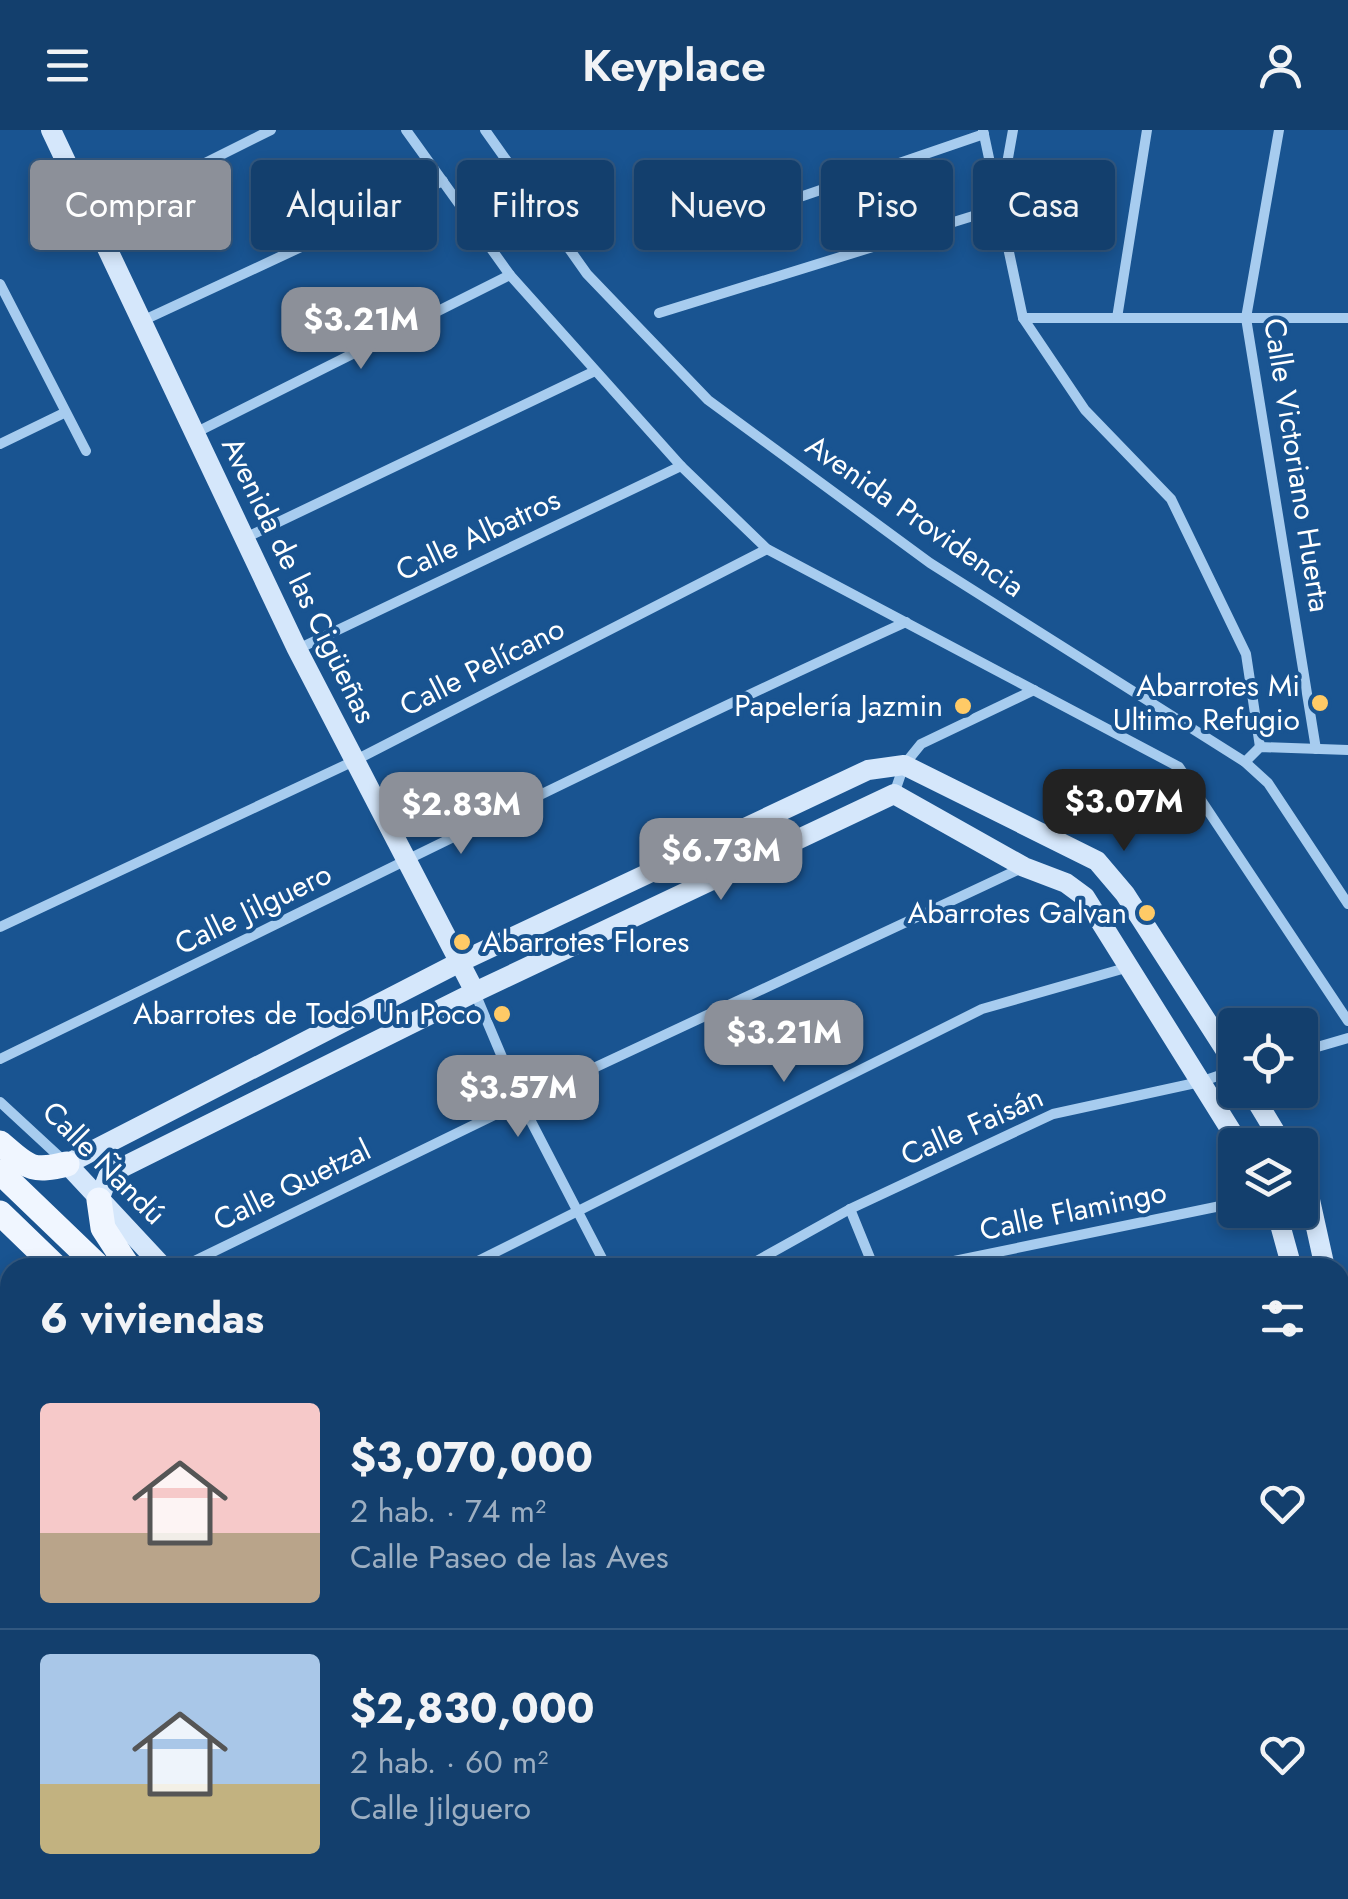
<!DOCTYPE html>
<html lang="es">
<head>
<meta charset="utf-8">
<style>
  :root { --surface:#133f6d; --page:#1c4672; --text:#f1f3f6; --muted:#9dafc2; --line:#325880; --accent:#8c9099 }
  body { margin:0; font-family:Jost,sans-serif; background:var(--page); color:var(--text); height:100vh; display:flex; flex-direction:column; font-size:38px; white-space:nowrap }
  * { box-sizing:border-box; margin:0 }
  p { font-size:32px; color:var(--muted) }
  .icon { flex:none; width:55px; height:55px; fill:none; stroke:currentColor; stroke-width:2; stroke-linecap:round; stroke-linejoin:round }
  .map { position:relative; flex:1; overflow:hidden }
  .side { position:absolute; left:0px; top:1128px; width:1350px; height:642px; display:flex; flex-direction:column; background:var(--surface); border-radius:30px 30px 0 0; box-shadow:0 5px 15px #0003,0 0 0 2px var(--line) }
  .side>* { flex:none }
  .banner { position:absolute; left:30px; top:30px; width:1290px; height:90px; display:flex; gap:20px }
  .controls { position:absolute; left:1218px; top:878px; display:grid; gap:20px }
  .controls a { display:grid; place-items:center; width:100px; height:100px; border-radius:10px; background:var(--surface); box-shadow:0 5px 15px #0003,0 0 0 2px var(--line); font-size:50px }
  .price { position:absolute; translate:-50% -85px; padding:0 22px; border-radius:20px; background:var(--accent); color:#fff; font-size:32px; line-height:65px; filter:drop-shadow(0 2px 5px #0008) }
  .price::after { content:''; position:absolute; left:50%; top:60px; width:30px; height:22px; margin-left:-15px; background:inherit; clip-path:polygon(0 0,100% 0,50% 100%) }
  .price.current { background:#222; color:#fff }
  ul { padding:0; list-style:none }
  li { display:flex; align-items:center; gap:30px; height:250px; padding:0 40px }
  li+li { border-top:2px solid var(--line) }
  li span { display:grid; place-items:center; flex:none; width:280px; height:200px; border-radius:10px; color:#555 }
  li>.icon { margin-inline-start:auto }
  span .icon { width:120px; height:120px; fill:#fffc; stroke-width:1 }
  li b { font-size:42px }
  h2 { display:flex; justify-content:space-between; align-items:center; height:120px; padding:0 40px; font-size:42px }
  .pill { padding:0 35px; border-radius:10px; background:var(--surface); box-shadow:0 5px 15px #0003,0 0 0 2px var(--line); font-size:35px; line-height:90px }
  .pill.current { background:var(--accent); color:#fff }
  header { display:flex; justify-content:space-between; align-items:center; height:130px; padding:0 40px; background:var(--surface); font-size:45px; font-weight:600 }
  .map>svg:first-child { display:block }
</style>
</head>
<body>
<header><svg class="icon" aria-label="menu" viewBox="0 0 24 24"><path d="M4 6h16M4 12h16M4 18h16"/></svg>Keyplace<svg class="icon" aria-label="person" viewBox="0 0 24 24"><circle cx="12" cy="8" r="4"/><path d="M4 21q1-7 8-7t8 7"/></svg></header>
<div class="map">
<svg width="1348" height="1769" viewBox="0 0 1348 1769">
  <rect width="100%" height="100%" fill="#195491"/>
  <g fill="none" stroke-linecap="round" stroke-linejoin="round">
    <g stroke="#a7ccef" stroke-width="10">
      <path d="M 406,0 L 510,145 L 681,336 L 767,419 L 1179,637 L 1348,891"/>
      <path d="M 485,0 L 587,144 L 708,270 L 930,433 L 1245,632 L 1268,653 L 1348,774"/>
      <path d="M 983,0 L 1023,188 L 1085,280 L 1171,369 L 1246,524 L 1260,617"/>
      <path d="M 1279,0 L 1246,188 L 1316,619"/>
      <path d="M 93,89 L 271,0"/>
      <path d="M 698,102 L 984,4"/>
      <path d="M 0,154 L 86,321"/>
      <path d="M 659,183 L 999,78 L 1013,0"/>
      <path d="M 1023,188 L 1348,188"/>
      <path d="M 1117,188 L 1147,0"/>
      <path d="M 142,191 L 443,51"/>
      <path d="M 195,303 L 510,145"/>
      <path d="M 0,314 L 64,283"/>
      <path d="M 245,408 L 595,241"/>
      <path d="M 298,519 L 681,336"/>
      <path d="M 1245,632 L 1260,617 L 1348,620"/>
      <path d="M 894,664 L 904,635 L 921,614 L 1034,560"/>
      <path d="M 0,797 L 354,631 L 767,419"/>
      <path d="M 475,863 L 521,972 L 607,1138"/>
      <path d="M 1300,922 L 1348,908"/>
      <path d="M 0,929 C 302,783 601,631 906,492"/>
      <path d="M 0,972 L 65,1032"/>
      <path d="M 850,1079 L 874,1138"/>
      <path d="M 180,1138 L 521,972 L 1024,737"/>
      <path d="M 464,1138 L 982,879 L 1129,837"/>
      <path d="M 744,1138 L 850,1079 L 1053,984 L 1200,952 L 1235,940"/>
      <path d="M 920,1138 L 1235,1073"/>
      <path d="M 1340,1162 L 1348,1159"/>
      <path d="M 1340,1285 L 1348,1283"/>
      <path d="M 0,1294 L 10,1281"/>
      <path d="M 1340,1610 L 1348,1610"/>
      <path d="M 0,1718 L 10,1706"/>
      <path d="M 1340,1731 L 1348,1732"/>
      <path d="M 11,1760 L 24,1769"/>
      <path d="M 421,1760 L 426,1769"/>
      <path d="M 192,1769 L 201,1760"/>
      <path d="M 818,1769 L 829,1760"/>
      <path d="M 943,1769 L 943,1760"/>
    </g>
    <g stroke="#d5e7fb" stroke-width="20">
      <path d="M 51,0 L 297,519 L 475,862"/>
      <path d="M 1250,960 L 1283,1015"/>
      <path d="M 1300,1043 L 1306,1052 L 1325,1138"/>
      <path d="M 99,1070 L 109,1044 L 475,862 L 894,664 L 1024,737 L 1066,753 L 1085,767 L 1240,1015"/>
      <path d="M 1276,1080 L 1292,1138"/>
      <path d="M 164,1138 L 67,1034 L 460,832 L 868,640 L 904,635 L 1097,731 L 1125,764 L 1235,935"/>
      <path d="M 1340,1202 L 1348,1236"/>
      <path d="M 1340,1305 L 1348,1321"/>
      <path d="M 0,1385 L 10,1394"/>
      <path d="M 0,1409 L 10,1417"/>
      <path d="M 311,1760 L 316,1769"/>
    </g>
    <g stroke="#f0f6ff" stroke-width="25">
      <path d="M 0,1013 C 28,1037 30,1043 67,1034"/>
      <path d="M 0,1042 L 100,1138"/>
      <path d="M 99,1070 L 103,1098 L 129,1138"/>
      <path d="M 0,1083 L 57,1138"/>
      <path d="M 333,1760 L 338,1769"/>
      <path d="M 358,1760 L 363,1769"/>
      <path d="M 391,1760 L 397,1769"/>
    </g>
  </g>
  <g fill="#ffca66" stroke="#195491" stroke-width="4">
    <circle cx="1320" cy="573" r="10"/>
    <circle cx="963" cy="576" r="10"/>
    <circle cx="1147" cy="783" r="10"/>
    <circle cx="462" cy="812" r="10"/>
    <circle cx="502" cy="884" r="10"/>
  </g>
  <g text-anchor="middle" stroke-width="8" stroke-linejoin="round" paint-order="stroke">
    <g font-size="30" fill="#fff" stroke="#195491">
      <text transform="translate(1297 335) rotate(81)" y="10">Calle Victoriano Huerta</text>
      <text transform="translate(915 386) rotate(35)" y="10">Avenida Providencia</text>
      <text transform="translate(478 405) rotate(-25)" y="10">Calle Albatros</text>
      <text transform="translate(299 450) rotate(64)" y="10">Avenida de las Cigüeñas</text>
      <text transform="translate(482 537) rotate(-27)" y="10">Calle Pelícano</text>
      <text transform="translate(253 779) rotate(-26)" y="10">Calle Jilguero</text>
      <text transform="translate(972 996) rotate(-24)" y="10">Calle Faisán</text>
      <text transform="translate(104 1033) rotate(45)" y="10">Calle Ñandú</text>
      <text transform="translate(292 1055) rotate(-26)" y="10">Calle Quetzal</text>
      <text transform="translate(1073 1081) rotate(-12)" y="10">Calle Flamingo</text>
    </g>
    <g font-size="30" fill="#fff" stroke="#195491" text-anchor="end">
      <text x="1300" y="566">Abarrotes Mi<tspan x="1300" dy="34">Ultimo Refugio</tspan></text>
      <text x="943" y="586">Papelería Jazmin</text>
      <text x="1127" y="793">Abarrotes Galvan</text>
      <text x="482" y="822" text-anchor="start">Abarrotes Flores</text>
      <text x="482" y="894">Abarrotes de Todo Un Poco</text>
    </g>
  </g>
</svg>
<div class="controls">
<a><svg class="icon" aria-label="locate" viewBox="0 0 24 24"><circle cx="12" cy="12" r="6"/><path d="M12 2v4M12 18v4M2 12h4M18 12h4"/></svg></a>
<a><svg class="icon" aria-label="layers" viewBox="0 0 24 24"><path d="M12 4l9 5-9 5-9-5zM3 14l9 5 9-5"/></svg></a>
</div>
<b class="price" style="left:361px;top:242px">$3.21M</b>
<b class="price current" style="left:1124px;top:724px">$3.07M</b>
<b class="price" style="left:461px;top:727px">$2.83M</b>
<b class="price" style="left:721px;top:773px">$6.73M</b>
<b class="price" style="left:784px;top:955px">$3.21M</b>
<b class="price" style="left:518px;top:1010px">$3.57M</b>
<div class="banner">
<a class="pill current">Comprar</a>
<a class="pill">Alquilar</a>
<a class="pill">Filtros</a>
<a class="pill">Nuevo</a>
<a class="pill">Piso</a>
<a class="pill">Casa</a>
</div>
<section class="side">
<h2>6 viviendas<svg class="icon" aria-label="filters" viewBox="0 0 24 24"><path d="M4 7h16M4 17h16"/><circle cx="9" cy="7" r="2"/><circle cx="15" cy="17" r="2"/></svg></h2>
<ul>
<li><span style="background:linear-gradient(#f6c9c9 65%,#b9a48a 0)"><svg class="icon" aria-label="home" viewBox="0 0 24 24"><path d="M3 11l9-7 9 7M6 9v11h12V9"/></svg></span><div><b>$3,070,000</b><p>2 hab. · 74 m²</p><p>Calle Paseo de las Aves</p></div><svg class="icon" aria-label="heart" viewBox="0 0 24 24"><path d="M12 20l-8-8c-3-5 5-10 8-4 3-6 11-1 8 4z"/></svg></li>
<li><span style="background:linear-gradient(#a9c7e8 65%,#c2b280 0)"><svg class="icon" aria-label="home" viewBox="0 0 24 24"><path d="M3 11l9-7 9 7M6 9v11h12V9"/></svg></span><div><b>$2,830,000</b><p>2 hab. · 60 m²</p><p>Calle Jilguero</p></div><svg class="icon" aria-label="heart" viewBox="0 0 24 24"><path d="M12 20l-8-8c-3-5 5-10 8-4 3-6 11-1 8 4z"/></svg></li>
</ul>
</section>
</div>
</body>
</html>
